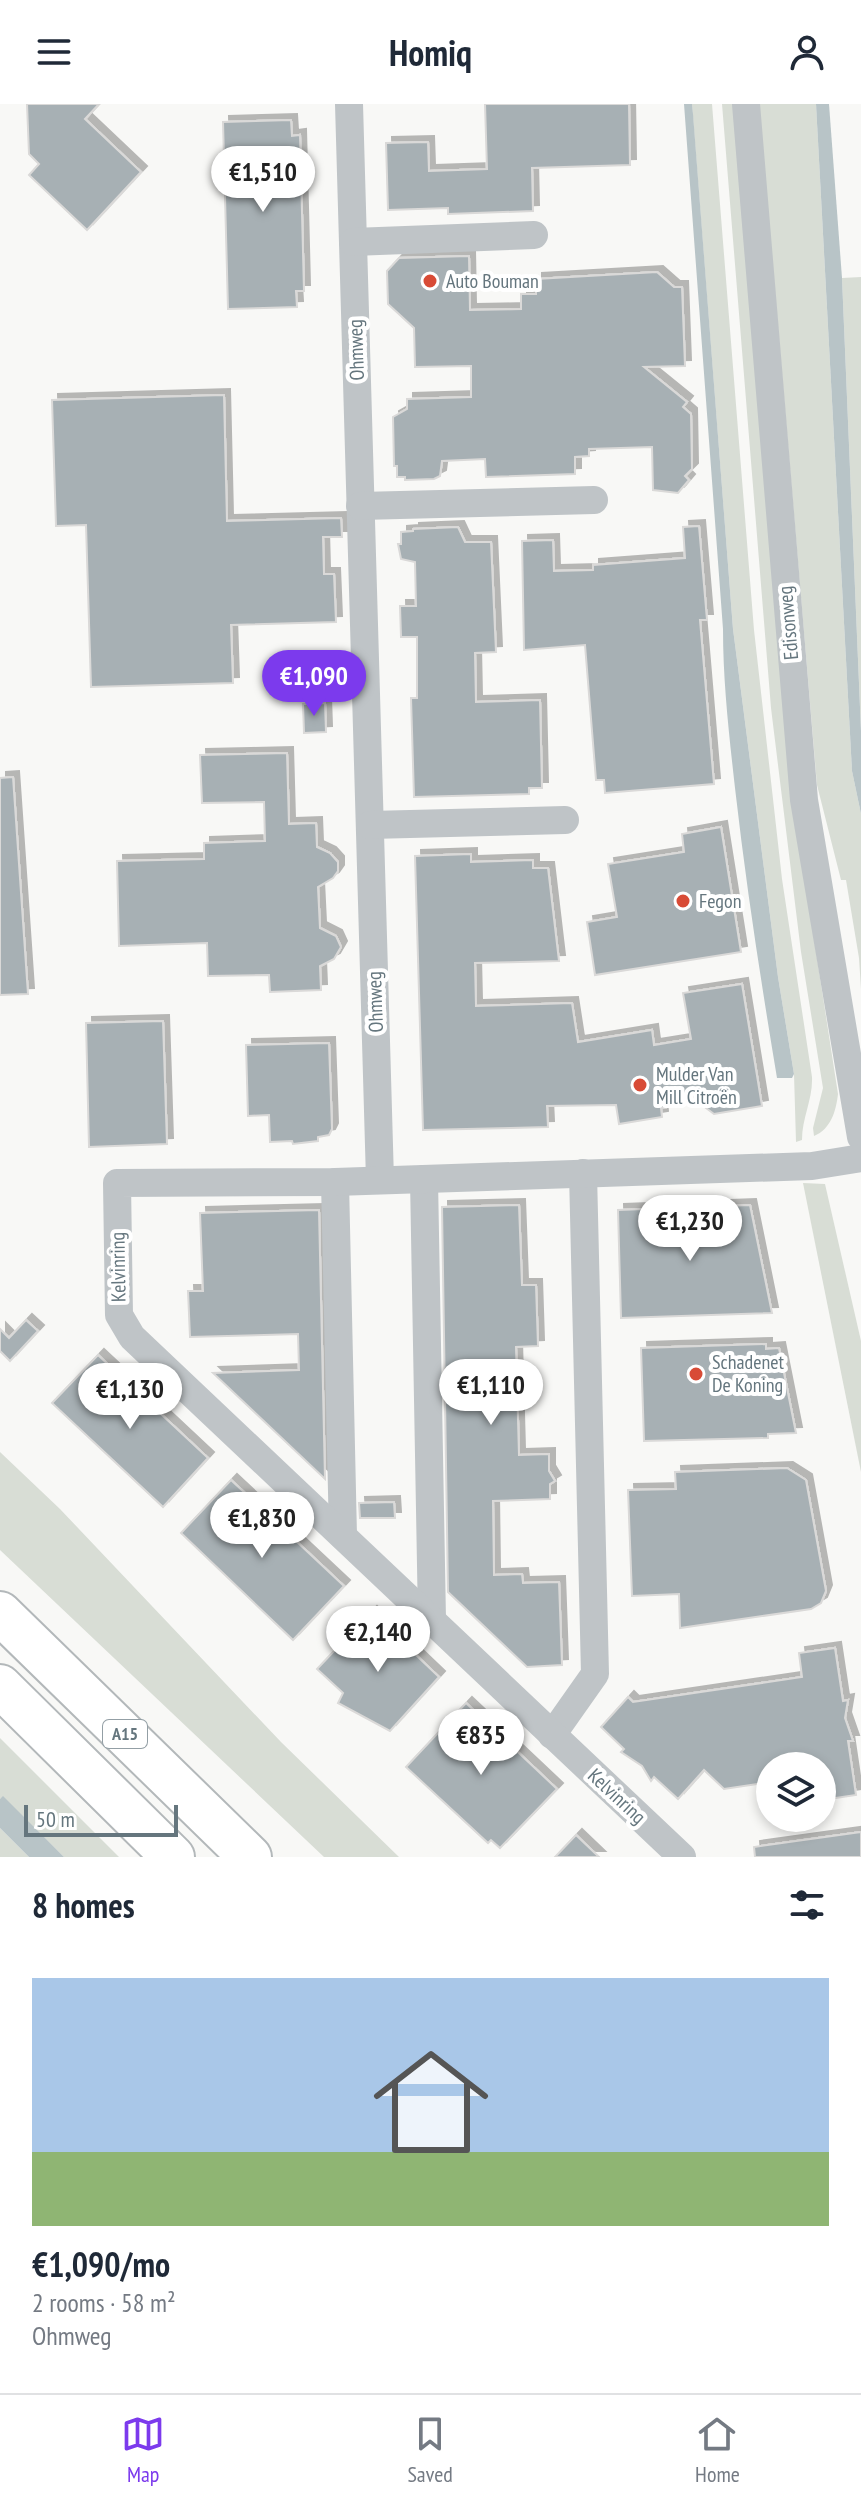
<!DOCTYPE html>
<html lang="en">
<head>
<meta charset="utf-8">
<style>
  :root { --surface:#fff; --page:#f2f2f3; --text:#1f2937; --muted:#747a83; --line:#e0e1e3; --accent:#7c3aed }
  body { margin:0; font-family:"PT Sans Narrow",sans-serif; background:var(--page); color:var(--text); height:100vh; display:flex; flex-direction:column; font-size:30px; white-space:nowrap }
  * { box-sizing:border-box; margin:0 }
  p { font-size:26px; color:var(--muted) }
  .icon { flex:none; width:44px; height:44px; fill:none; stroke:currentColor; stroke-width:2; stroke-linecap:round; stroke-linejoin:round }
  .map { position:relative; height:1753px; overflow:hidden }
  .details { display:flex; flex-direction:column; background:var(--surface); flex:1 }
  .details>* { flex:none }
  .tools { position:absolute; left:756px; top:1648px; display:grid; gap:16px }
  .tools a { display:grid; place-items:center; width:80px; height:80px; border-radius:50%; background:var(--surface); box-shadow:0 4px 12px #0003; font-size:40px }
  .scale { position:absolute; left:24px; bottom:20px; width:154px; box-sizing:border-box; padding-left:8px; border:4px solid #65767e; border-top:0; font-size:22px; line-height:28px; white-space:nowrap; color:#65767e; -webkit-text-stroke:6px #fff; paint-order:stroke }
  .price { position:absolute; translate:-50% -68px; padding:0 18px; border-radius:28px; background:#fff; color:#222; font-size:26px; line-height:52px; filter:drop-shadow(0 2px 4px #0008) }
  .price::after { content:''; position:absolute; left:50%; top:48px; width:24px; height:18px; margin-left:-12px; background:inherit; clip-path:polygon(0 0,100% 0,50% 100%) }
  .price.active { background:var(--accent); color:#fff }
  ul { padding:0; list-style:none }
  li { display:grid; align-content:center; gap:16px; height:424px; padding:0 32px }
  li span { display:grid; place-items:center; height:248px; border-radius:0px; color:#555 }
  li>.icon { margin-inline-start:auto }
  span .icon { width:144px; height:144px; fill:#fffc; stroke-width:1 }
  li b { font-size:34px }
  h2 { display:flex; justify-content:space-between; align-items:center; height:96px; padding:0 32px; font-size:34px }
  header { display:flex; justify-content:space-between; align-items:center; height:104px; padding:0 32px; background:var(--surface); font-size:36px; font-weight:700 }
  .dock { display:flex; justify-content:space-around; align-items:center; height:112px; border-top:2px solid var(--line); background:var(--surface); font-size:22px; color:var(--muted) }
  .dock a { display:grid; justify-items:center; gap:4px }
  .dock .active { color:var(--accent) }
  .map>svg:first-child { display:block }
</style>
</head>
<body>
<header><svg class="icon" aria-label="menu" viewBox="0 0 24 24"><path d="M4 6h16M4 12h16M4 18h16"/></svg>Homiq<svg class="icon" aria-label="person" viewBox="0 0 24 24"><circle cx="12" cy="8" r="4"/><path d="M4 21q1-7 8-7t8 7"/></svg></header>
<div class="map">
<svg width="861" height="1753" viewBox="0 0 861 1753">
  <defs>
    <filter id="shadow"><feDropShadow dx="6" dy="-6" stdDeviation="0" flood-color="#0004"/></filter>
  </defs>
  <rect width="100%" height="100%" fill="#f8f8f6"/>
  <g fill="#d8ddd5">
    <path d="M 692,0 L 712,0 L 754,526 L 782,775 L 812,973 C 813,995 802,1014 802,1036 L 796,1038 L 794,970 L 778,873 L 733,525 Z"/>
    <path d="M 722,0 L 735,0 L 803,764 L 838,990 C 836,1007 831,1025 814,1032 L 813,1024 L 823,984 L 801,848 L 771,604 Z"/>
    <path d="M 759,0 L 816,0 L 852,667 L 861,710 L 861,885 L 859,854 L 846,776 L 841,776 L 817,681 Z"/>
    <path d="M 861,173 L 861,627 L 842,174 Z"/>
    <path d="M 803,1079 L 825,1080 L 861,1237 L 861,1368 Z"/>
    <path d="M 0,1348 L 60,1405 L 281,1638 L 399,1753 L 324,1753 L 0,1446 Z"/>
    <path d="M 0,1634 L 119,1753 L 64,1753 L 3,1693 L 0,1695 Z"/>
    <path d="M 0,1724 L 29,1753 L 0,1753 Z"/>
  </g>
  <g fill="#b8c4c7">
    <path d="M 684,0 L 692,0 L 693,10 L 733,525 L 778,873 L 794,970 L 792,974 L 777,974 C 761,878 746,781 735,684 C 729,630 723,578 723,525 Z"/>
    <path d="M 816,0 L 829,0 L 842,174 L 861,627 L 861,710 L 852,667 Z"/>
    <path d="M 3,1692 L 64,1753 L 29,1753 L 0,1724 L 0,1695 Z"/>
  </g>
  <g fill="#a7b0b4" stroke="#dad9d8" stroke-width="2" filter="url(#shadow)">
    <path d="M 27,0 L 99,0 L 85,15 L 141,68 L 87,126 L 29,71 L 39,60 L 29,50 Z"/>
    <path d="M 485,0 L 629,0 L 630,61 L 532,64 L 533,107 L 448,110 L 448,104 L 388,106 L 386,39 L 428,38 L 429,67 L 487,65 Z"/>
    <path d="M 291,16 L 292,32 L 300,31 L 304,187 L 296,187 L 297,203 L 228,205 L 223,18 Z"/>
    <path d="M 469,152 L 470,206 L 521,205 L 521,190 L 536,190 L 536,175 L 657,168 L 674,183 L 682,183 L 685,262 L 644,263 L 687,298 L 683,303 L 691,310 L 692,365 L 685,372 L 689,376 L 678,389 L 653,386 L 652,343 L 589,345 L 589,352 L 575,353 L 575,370 L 486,373 L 485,355 L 442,357 L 440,372 L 434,375 L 405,376 L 405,373 L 397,373 L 397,362 L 394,362 L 393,313 L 407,305 L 407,295 L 471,293 L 471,262 L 415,263 L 414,224 L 388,200 L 387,167 L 399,154 Z"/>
    <path d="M 224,291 L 227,417 L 341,414 L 342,433 L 323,433 L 324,470 L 334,470 L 336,518 L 231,521 L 233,579 L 91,583 L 86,421 L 56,422 L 52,296 Z"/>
    <path d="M 699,422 L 707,516 L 700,516 L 714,680 L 605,689 L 604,676 L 596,676 L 585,541 L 524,546 L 522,437 L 553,436 L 554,467 L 593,466 L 593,461 L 685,454 L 683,423 Z"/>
    <path d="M 458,423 L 465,438 L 491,438 L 496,548 L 475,549 L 476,598 L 540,596 L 542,684 L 529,684 L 529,690 L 414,693 L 411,594 L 417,594 L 417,533 L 401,533 L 400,502 L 416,502 L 415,458 L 401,455 L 398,440 L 401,440 L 401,428 L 413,427 L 413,425 Z"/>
    <path d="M 325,599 L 326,628 L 304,629 L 303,600 Z"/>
    <path d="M 287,649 L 289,720 L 316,719 L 317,743 L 330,749 L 338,758 L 338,767 L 333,774 L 318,783 L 320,824 L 336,832 L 341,843 L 334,855 L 320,862 L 321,886 L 270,888 L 269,871 L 208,872 L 207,839 L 119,842 L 117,757 L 204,755 L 204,739 L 265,737 L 264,698 L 202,699 L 200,651 Z"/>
    <path d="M 13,673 L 28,890 L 0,891 L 0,674 Z"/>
    <path d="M 721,723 L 741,848 L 595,871 L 587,818 L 617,813 L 608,760 L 684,748 L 682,730 Z"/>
    <path d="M 471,750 L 471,758 L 533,756 L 533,764 L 548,764 L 559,857 L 475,859 L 476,902 L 572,899 L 578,938 L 652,926 L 654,941 L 691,935 L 683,889 L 742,880 L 762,1002 L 714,1010 L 698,998 L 661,1004 L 662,1013 L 619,1020 L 616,1001 L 547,1002 L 548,1023 L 423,1026 L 415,752 Z"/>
    <path d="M 163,917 L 167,1040 L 89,1043 L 86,919 Z"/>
    <path d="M 329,939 L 332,1025 L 329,1031 L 318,1033 L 318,1037 L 293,1040 L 292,1037 L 270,1038 L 269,1011 L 248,1012 L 246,941 Z"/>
    <path d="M 519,1101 L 522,1181 L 536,1181 L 538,1242 L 516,1243 L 519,1351 L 549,1350 L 549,1367 L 555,1377 L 550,1380 L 550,1395 L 493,1397 L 494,1471 L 522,1470 L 523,1479 L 559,1478 L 562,1561 L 527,1563 L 448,1488 L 442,1103 Z"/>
    <path d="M 750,1101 L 772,1209 L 621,1214 L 618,1106 Z"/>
    <path d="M 319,1106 L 325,1375 L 213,1269 L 299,1266 L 298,1230 L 190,1233 L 188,1187 L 203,1187 L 200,1109 Z"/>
    <path d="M 26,1216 L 38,1227 L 10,1257 L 0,1247 L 0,1225 L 9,1234 Z"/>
    <path d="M 766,1240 L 766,1245 L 779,1244 L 796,1329 L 768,1330 L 768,1334 L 644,1337 L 641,1244 Z"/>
    <path d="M 98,1251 L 208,1354 L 163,1403 L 52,1299 Z"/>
    <path d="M 787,1364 L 806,1376 L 826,1487 L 821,1499 L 811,1505 L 680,1524 L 679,1490 L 632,1492 L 628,1386 L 676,1385 L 675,1368 Z"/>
    <path d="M 231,1376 L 344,1482 L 293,1536 L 181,1429 Z"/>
    <path d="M 394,1398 L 395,1414 L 360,1414 L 359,1399 Z"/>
    <path d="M 371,1508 L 439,1573 L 390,1627 L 338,1599 L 343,1589 L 317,1565 Z"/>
    <path d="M 835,1544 L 843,1597 L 848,1596 L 845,1614 L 853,1637 L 848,1637 L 856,1691 L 822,1696 L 822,1662 L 770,1662 L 770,1678 L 724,1685 L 704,1666 L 678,1695 L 654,1673 L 651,1677 L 642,1662 L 621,1648 L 624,1645 L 601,1623 L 628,1593 L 633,1598 L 802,1573 L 799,1549 Z"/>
    <path d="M 466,1599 L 557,1685 L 500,1744 L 491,1736 L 488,1739 L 406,1663 Z"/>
    <path d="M 861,1728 L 861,1753 L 755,1753 L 754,1743 Z"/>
    <path d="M 576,1731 L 599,1753 L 555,1753 Z"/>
  </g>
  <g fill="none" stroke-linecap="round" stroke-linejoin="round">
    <g stroke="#b3b8ba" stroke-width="46">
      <g id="highway">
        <path d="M 0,1509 L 250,1753"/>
        <path d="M 0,1582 L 173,1753"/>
      </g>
    </g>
    <g stroke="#bfc4c7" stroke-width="28">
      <path d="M 349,0 L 380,1076"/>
      <path d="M 746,0 L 804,696 L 861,1033"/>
      <path d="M 353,138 L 534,131"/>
      <path d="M 360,402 L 594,396"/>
      <path d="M 370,721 L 565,716"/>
      <path d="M 424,1075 L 432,1516"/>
      <path d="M 335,1078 L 343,1432"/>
      <path d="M 552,1631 L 595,1570 L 583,1069"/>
      <path d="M 682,1753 L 132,1233 L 119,1211 L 117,1079 L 335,1078 L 812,1062 L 861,1054"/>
    </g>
    <use href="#highway" stroke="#fff" stroke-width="42"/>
  </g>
  <g fill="#d84b36" stroke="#fff" stroke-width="3">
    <circle cx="430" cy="177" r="8"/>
    <circle cx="683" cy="797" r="8"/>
    <circle cx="640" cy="981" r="8"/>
    <circle cx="696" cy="1270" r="8"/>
  </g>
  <g text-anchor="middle" stroke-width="8" stroke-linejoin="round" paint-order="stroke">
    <rect fill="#fff" stroke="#939fa5" stroke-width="2" x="103" y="1616" width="44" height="28" rx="6"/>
    <g font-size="18" font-weight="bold" fill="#65767e">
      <text x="125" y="1636">A15</text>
    </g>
    <g font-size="20" fill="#65767e" stroke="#fff" text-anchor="start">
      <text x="446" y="184">Auto Bouman</text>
      <text x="699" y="804">Fegon</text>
      <text x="656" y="977">Mulder Van<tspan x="656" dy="23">Mill Citroën</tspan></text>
      <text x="712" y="1265">Schadenet<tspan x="712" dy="23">De Koning</tspan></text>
    </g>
    <g font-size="20" fill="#65767e" stroke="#fff">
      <text transform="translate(356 246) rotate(-92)" y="7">Ohmweg</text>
      <text transform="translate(788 519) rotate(-95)" y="7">Edisonweg</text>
      <text transform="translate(375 898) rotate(-92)" y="7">Ohmweg</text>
      <text transform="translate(118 1163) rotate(-91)" y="7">Kelvinring</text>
      <text transform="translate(617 1692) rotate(43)" y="7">Kelvinring</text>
    </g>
  </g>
</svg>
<div class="tools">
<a><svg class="icon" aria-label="layers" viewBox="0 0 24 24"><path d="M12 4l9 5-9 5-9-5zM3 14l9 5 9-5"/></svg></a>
</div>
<div class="scale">50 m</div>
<b class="price" style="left:263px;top:110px">€1,510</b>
<b class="price active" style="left:314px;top:614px">€1,090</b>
<b class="price" style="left:690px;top:1159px">€1,230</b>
<b class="price" style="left:491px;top:1323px">€1,110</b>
<b class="price" style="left:130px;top:1327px">€1,130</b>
<b class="price" style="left:262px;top:1456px">€1,830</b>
<b class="price" style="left:378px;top:1570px">€2,140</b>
<b class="price" style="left:481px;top:1673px">€835</b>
</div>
<section class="details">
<h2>8 homes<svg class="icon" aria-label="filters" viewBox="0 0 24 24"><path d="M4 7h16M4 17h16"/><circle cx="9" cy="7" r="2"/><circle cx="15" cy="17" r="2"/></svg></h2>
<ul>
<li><span style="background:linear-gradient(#a9c7e8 70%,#8fb573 0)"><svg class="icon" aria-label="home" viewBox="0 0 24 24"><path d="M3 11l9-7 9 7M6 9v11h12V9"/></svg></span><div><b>€1,090/mo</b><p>2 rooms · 58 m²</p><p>Ohmweg</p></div></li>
</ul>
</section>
<nav class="dock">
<a class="active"><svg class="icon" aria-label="map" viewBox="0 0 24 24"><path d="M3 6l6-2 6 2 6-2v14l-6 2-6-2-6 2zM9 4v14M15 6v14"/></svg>Map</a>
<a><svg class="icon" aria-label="saved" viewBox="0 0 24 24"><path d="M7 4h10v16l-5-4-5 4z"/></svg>Saved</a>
<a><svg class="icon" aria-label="home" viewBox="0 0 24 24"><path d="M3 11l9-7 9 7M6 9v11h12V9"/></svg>Home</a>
</nav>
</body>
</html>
